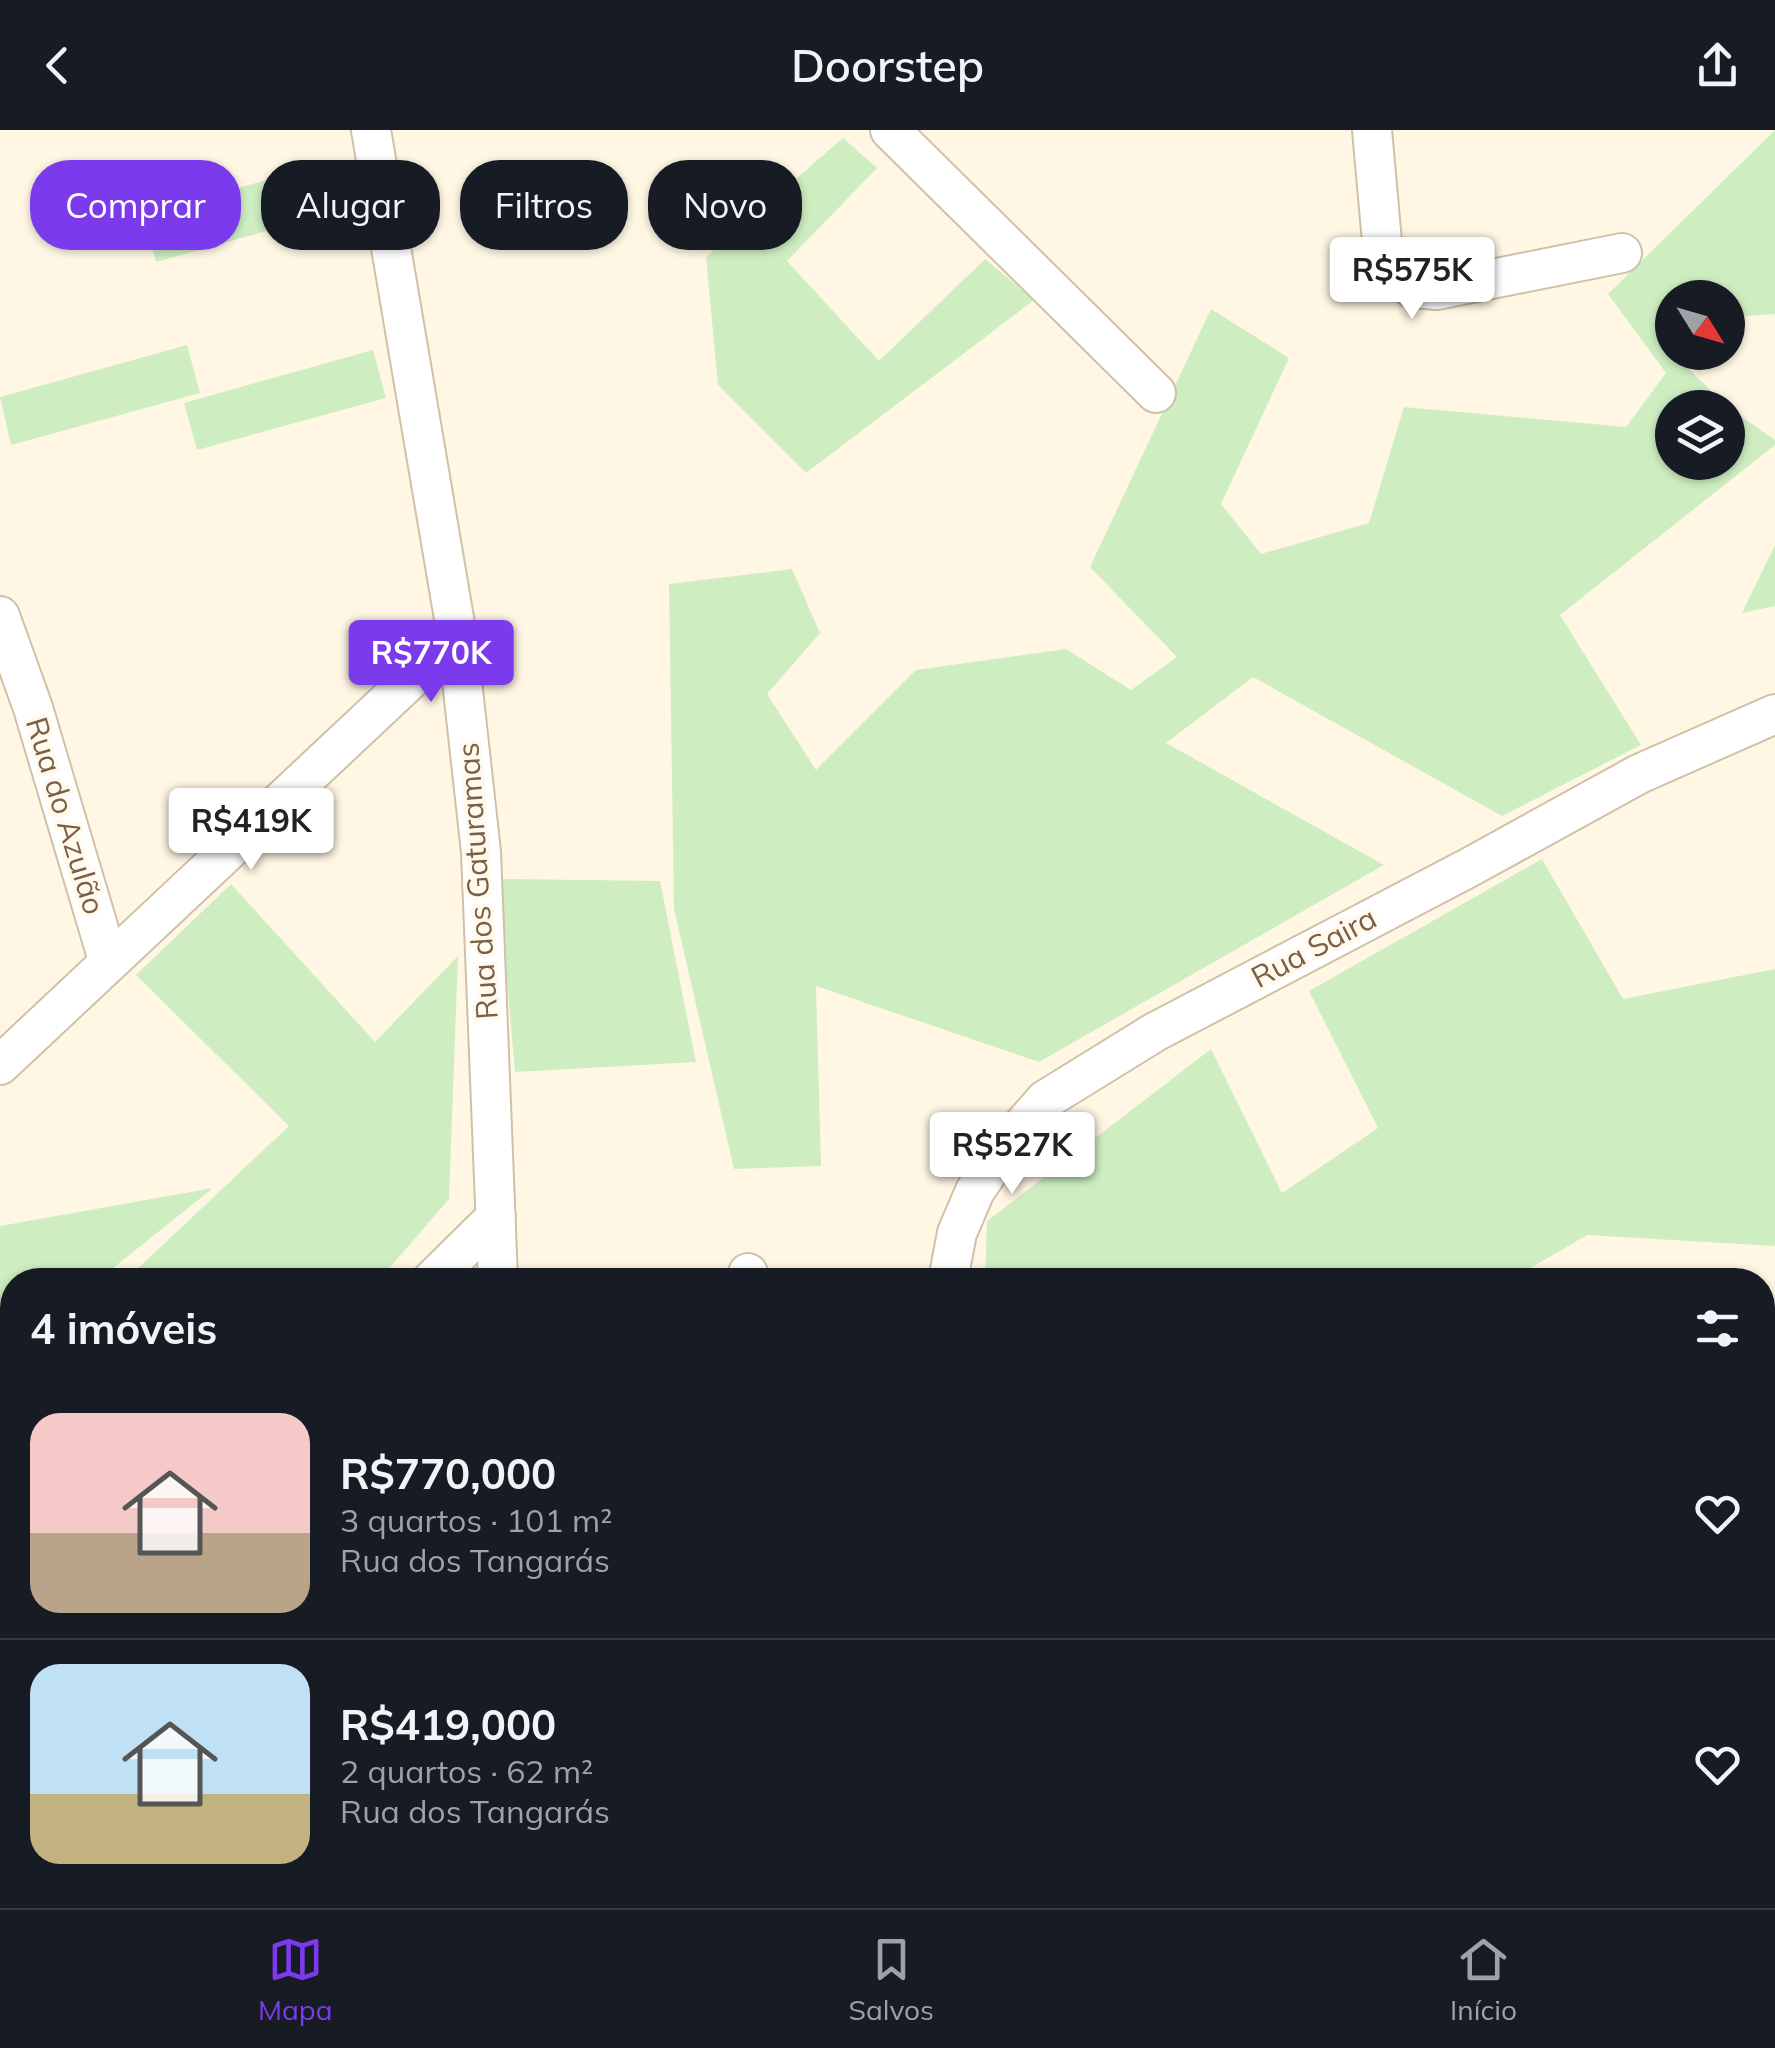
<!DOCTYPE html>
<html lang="pt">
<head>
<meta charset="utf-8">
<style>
  :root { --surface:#171b24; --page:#242831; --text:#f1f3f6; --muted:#9ea1a6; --line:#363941; --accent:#7c3aed }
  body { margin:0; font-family:Mulish,sans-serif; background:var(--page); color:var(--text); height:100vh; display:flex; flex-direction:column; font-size:38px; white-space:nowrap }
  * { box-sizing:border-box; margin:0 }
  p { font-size:32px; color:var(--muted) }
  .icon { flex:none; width:55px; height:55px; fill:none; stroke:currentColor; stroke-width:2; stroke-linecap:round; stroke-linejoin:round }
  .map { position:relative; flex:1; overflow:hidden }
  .sheet { position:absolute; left:0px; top:1138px; width:1775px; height:642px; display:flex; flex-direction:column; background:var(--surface); border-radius:40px 40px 0 0; box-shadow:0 2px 8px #0004 }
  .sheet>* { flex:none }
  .hud { position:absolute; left:30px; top:30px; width:1000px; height:90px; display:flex; gap:20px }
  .needle { width:65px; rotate:127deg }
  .buttons { position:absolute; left:1655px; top:150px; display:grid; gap:20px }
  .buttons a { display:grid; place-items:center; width:90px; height:90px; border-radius:50%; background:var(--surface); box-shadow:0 2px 8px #0004; font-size:50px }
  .price { position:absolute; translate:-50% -85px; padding:0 22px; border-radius:10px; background:#fff; color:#222; font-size:32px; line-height:65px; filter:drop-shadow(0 2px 5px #0008) }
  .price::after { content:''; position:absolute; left:50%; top:60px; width:30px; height:22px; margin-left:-15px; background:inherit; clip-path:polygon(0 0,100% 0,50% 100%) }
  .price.active { background:var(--accent); color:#fff }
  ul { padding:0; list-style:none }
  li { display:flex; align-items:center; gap:30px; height:250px; padding:0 30px }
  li+li { border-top:2px solid var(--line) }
  li span { display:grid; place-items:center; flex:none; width:280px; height:200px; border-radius:30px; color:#555 }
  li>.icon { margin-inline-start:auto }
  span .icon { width:120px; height:120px; fill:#fffc; stroke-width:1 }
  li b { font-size:42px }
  h2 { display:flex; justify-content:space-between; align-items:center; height:120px; padding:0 30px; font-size:42px }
  .pill { padding:0 35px; border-radius:40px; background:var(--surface); box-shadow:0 2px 8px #0004; font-size:35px; line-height:90px }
  .pill.active { background:var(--accent); color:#fff }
  header { display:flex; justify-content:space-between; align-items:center; height:130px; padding:0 30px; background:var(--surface); font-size:45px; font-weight:600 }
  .dock { display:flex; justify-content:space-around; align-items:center; height:140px; border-top:2px solid var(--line); background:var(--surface); font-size:28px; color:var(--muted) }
  .dock a { display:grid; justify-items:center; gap:5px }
  .dock .active { color:var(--accent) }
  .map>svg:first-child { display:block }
</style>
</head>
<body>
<header><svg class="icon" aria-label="back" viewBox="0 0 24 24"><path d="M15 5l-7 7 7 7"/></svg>Doorstep<svg class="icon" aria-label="share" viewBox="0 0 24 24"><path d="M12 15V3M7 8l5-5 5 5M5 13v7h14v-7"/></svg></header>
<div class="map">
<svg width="1775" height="1778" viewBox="0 0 1775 1778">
  <rect width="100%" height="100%" fill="#fff7e4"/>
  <g fill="#ceeec1" fill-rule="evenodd">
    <path d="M 1775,0 L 1775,184 L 1733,187 L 1728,192 L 1728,168 L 1672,168 L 1672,222 L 1695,223 L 1684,234 L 1725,275 L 1775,310 L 1775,315 L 1560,485 L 1641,615 L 1502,686 L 1253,547 L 1166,613 L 1384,735 L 1039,932 L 816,856 L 821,1036 L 734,1039 L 674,779 L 669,454 L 792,439 L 820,503 L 767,564 L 816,640 L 916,540 L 1066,519 L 1131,560 L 1177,527 L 1090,437 L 1211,179 L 1289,228 L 1221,374 L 1261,424 L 1369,393 L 1404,277 L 1626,297 L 1666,243 L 1608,164 ZM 1672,278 L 1728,278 L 1728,332 L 1672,332 Z"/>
    <path d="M 843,8 L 877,38 L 787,131 L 879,231 L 985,129 L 1034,170 L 806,343 L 718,255 L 706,127 Z"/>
    <path d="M 332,32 L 345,79 L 156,132 L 143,84 Z"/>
    <path d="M 187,215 L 200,263 L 11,315 L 0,267 Z"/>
    <path d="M 373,220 L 386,268 L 197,320 L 184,273 Z"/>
    <path d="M 1775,415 L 1775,476 L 1742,483 Z"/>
    <path d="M 1542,729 L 1623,869 L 1775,839 L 1775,1116 L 1587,1105 L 1510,1150 L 985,1150 L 987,1091 L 1211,919 L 1282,1063 L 1378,998 L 1309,861 Z"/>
    <path d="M 498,749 L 660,751 L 696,932 L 515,942 Z"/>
    <path d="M 231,754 L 375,912 L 458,826 L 449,1069 L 379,1150 L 138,1150 L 132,1144 L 289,996 L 136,845 Z"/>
    <path d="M 213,1058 L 98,1150 L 12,1150 L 12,1445 L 0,1457 L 0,1096 Z"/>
    <path d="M 1763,1633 L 1775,1635 L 1775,1778 L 1132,1778 L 1144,1768 L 1762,1768 Z"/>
    <path d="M 544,1768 L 824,1768 L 821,1778 L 557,1778 Z"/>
    <path d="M 988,1768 L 1108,1768 L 1117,1778 L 999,1778 Z"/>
  </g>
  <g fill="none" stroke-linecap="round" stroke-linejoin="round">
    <g stroke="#d1c0a8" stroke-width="42">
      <g id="street">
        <path d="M 371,0 L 457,506 L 481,722 L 498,1150"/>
        <path d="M 890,0 L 1156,263"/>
        <path d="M 1372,0 L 1384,134 L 1412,158 L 1437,160 L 1622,123"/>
        <path d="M 0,486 L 33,578 L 108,830"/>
        <path d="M 0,935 L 457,506"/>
        <path d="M 432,1150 L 496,1087"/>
        <path d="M 747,1150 L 748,1143"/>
        <path d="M 948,1150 L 957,1103 L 975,1061 L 1009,1011 L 1045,970 L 1155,902 L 1470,737 L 1639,644 L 1775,584"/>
        <path d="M 1762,1246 L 1775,1240"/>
        <path d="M 1762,1504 L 1775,1504"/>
        <path d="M 0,1599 L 12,1585"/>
        <path d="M 188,1768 L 191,1778"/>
        <path d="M 517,1768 L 519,1778"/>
        <path d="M 850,1778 L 853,1768"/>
      </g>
    </g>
    <use href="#street" stroke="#fff" stroke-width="38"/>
  </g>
  <g text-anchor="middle" stroke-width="8" stroke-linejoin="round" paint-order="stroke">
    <g font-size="30" fill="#7a5f46" stroke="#fffaed">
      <text transform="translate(65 686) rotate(73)" y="10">Rua do Azulão</text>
      <text transform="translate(478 751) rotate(-94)" y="10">Rua dos Gaturamas</text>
      <text transform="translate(1314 818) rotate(-28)" y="10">Rua Saira</text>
    </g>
  </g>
</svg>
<div class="buttons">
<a><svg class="needle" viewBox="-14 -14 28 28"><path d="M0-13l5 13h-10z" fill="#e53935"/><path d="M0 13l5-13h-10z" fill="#9ea1a6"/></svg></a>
<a><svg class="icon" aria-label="layers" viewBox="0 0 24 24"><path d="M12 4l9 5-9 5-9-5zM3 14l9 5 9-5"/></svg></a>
</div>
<b class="price" style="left:1412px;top:192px">R$575K</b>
<b class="price active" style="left:431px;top:575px">R$770K</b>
<b class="price" style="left:251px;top:743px">R$419K</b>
<b class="price" style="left:1012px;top:1067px">R$527K</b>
<div class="hud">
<a class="pill active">Comprar</a>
<a class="pill">Alugar</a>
<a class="pill">Filtros</a>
<a class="pill">Novo</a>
</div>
<section class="sheet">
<h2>4 imóveis<svg class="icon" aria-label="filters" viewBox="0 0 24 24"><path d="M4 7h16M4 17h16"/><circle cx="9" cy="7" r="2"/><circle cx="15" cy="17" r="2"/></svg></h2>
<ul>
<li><span style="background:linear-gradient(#f6c9c9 60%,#b9a48a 0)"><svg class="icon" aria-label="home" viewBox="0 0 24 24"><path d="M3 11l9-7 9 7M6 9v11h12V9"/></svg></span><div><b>R$770,000</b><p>3 quartos · 101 m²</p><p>Rua dos Tangarás</p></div><svg class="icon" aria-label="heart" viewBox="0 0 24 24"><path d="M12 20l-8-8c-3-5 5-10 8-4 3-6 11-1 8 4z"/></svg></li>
<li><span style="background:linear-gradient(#bfe0f5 65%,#c2b280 0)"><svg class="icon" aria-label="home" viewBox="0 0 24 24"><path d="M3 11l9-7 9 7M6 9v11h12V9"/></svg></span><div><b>R$419,000</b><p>2 quartos · 62 m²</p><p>Rua dos Tangarás</p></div><svg class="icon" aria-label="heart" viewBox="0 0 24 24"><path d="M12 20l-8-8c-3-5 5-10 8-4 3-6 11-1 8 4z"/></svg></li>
</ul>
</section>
</div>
<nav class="dock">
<a class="active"><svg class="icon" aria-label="map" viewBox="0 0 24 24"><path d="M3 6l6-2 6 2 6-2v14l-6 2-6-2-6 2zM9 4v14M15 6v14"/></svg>Mapa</a>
<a><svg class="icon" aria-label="saved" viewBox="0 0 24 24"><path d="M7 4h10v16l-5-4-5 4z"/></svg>Salvos</a>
<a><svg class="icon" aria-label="home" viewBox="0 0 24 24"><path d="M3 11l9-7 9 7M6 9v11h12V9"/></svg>Início</a>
</nav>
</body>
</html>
